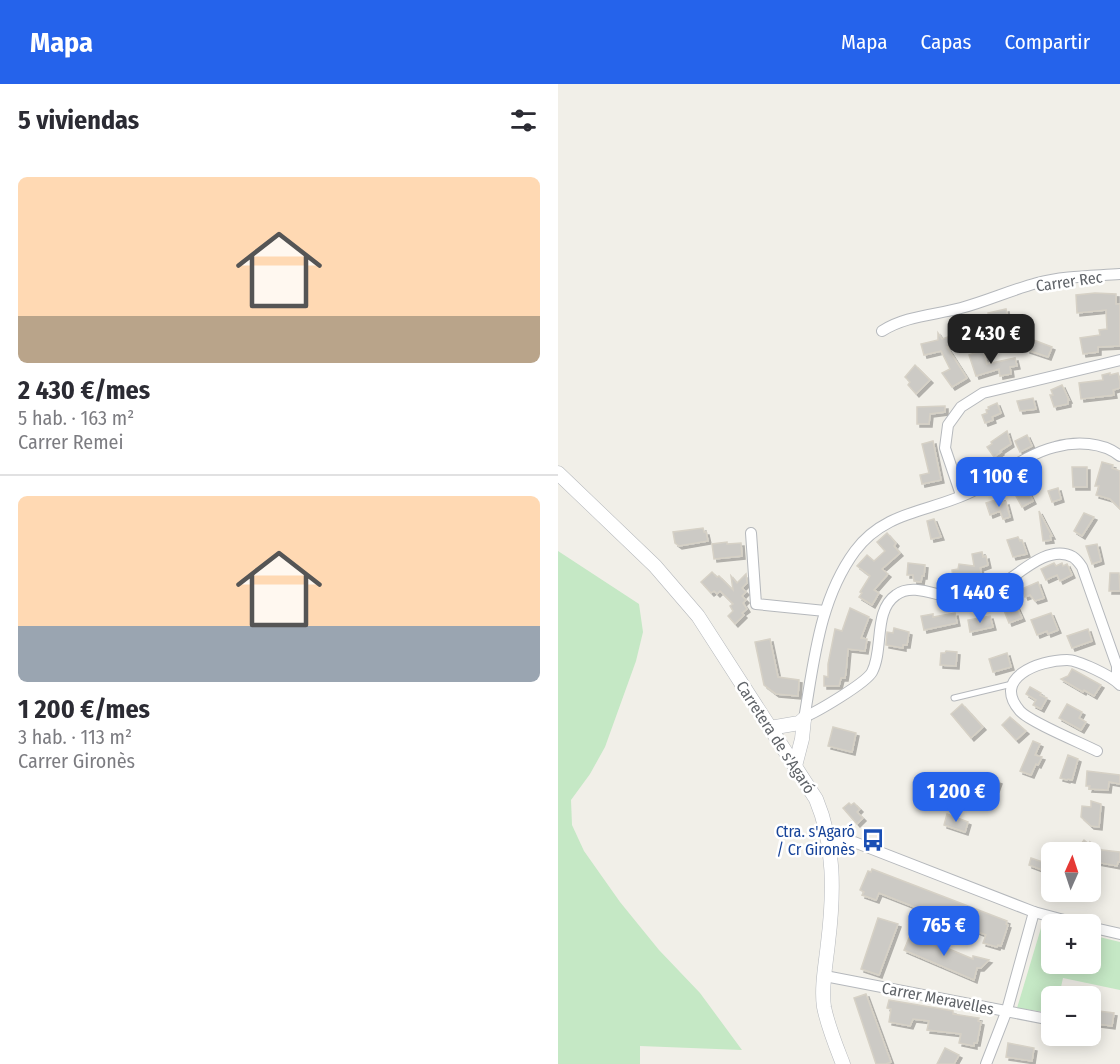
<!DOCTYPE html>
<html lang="es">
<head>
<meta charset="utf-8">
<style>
  :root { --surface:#fff; --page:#f2f2f3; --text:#2b2b33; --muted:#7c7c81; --line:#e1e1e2; --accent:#2563eb }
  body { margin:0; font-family:"Fira Sans Condensed",sans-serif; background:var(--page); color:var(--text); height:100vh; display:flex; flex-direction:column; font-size:22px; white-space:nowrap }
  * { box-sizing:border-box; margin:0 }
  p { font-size:20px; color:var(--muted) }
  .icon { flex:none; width:33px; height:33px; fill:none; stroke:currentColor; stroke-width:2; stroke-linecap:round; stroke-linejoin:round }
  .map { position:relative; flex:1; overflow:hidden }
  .drawer { display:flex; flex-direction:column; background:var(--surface); width:558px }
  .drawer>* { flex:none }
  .needle { width:39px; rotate:3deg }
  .fabs { position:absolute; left:483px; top:758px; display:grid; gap:12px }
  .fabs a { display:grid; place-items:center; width:60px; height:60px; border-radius:9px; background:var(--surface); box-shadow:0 3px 15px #0003; font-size:30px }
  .price { position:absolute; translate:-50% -51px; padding:0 14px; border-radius:12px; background:var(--accent); color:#fff; font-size:20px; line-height:39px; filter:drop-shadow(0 2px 3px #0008) }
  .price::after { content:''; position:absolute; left:50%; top:36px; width:18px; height:14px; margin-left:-9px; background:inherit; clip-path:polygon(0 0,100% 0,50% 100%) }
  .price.on { background:#222; color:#fff }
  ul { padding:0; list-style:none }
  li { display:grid; align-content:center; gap:12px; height:318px; padding:0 18px }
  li+li { border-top:2px solid var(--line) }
  li span { display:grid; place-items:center; height:186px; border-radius:9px; color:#555 }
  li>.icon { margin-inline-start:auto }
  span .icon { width:108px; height:108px; fill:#fffc; stroke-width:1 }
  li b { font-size:26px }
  h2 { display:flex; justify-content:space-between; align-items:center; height:72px; padding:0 18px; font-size:26px }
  header { display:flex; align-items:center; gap:36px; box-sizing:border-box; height:84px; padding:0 30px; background:var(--accent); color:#fff }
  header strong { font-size:28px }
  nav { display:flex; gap:33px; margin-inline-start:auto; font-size:21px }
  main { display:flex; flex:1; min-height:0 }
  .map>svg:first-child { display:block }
</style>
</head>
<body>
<header>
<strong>Mapa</strong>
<nav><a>Mapa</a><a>Capas</a><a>Compartir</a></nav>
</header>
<main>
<section class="drawer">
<h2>5 viviendas<svg class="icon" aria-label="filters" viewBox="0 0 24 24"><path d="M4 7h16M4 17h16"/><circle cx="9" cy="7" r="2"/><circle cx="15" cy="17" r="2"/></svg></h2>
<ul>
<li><span style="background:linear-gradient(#ffd9b3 75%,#b9a48a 0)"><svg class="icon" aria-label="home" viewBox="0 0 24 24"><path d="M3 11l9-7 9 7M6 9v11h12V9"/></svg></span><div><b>2 430 €/mes</b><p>5 hab. · 163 m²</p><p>Carrer Remei</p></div></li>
<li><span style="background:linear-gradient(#ffd9b3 70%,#9aa5b1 0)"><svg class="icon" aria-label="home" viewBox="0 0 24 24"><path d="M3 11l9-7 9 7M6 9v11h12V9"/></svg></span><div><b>1 200 €/mes</b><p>3 hab. · 113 m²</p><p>Carrer Gironès</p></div></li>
</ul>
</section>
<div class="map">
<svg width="562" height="980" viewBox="0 0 562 980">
  <defs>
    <filter id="shadow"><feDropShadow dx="3" dy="3" stdDeviation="0" flood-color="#0004"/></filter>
  </defs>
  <rect width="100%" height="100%" fill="#f1efe8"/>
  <g fill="#c5e8c5">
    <path d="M 0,467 L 81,520 L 85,548 L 78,577 L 47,663 L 32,690 L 13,716 L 14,741 L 26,767 L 62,818 L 101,866 L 142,909 L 184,966 L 82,962 L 82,980 L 0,980 Z"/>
    <path d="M 490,840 L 493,841 L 494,879 L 532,879 L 533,851 L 562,858 L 562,906 L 505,894 L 501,912 L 494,912 L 493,929 L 459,924 L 483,844 Z"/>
  </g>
  <g fill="#cccac5" stroke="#d6d1c6" stroke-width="1.5" filter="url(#shadow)">
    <path d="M 537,209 L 558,210 L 558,220 L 562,220 L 562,262 L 540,263 L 540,268 L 525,270 L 522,254 L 542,251 L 541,246 L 549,245 L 548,226 L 519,229 L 518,211 Z"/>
    <path d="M 448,225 L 453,250 L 439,253 L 436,237 L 432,237 L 430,229 Z"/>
    <path d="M 408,239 L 412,258 L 389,263 L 409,294 L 394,303 L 384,289 L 392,285 L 383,267 L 366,271 L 363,260 L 380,256 L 380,249 L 384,255 L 396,251 L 394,242 Z"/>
    <path d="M 473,255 L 494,263 L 490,273 L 469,266 Z"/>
    <path d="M 425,266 L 429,280 L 457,274 L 459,282 L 452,283 L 453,290 L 442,292 L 441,285 L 418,292 L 411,271 Z"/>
    <path d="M 357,281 L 372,296 L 358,310 L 350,301 L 352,298 L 347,293 Z"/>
    <path d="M 552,289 L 552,291 L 560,289 L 562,298 L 562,304 L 555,306 L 556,311 L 523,315 L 521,299 L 545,296 L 544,291 Z"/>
    <path d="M 504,301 L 511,316 L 510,316 L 510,320 L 496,323 L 492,311 L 495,311 L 493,306 Z"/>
    <path d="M 475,314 L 478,325 L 462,327 L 459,317 Z"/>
    <path d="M 439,319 L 443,329 L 434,333 L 435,336 L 427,339 L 424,331 L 429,329 L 428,326 L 431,325 L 430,323 Z"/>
    <path d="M 387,322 L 387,328 L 372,330 L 371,340 L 359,340 L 359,323 Z"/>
    <path d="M 449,347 L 453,360 L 442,367 L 443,368 L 436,373 L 429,363 L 434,360 L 433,358 Z"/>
    <path d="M 469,351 L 474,362 L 462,368 L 457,357 Z"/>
    <path d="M 375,357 L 383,396 L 364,400 L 362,391 L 371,389 L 364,360 Z"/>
    <path d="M 417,376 L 424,389 L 415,394 L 408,381 Z"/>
    <path d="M 544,378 L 555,381 L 554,384 L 562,387 L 562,425 L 552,415 L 538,411 L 541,402 L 537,402 Z"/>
    <path d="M 514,383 L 529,383 L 529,403 L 515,403 Z"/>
    <path d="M 500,404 L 503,415 L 494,418 L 490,407 Z"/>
    <path d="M 467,407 L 470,407 L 475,417 L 464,423 L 458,412 Z"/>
    <path d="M 444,414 L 445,419 L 448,418 L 452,433 L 445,435 L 442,427 L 432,431 L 428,419 Z"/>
    <path d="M 481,427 L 494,452 L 492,452 L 493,456 L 485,457 Z"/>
    <path d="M 526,429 L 536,433 L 524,452 L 516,447 Z"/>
    <path d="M 376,435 L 383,453 L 373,455 L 369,437 Z"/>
    <path d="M 145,444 L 146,448 L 148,448 L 150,457 L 121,462 L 117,459 L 115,448 Z"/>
    <path d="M 329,449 L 338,459 L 336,462 L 342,469 L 324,485 L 330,490 L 316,506 L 321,509 L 314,521 L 301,513 L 304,509 L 302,508 L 312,492 L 299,482 L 309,471 L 316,477 L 327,467 L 319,458 Z"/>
    <path d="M 460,453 L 462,457 L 464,456 L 469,470 L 455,473 L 449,456 Z"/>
    <path d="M 169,458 L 169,460 L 183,459 L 184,472 L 156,475 L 154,460 Z"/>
    <path d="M 539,460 L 543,477 L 534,480 L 528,462 Z"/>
    <path d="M 424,468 L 425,473 L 428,472 L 430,481 L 422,484 L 425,497 L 410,500 L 411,502 L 396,503 L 394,486 L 400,485 L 401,480 L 416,482 L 414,470 Z"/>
    <path d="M 350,479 L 367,481 L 366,492 L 364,492 L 363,498 L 356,497 L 355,491 L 349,491 Z"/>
    <path d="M 496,479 L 498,482 L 504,479 L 505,482 L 509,480 L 514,491 L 502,497 L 499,491 L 488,496 L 483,485 Z"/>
    <path d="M 154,488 L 159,493 L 161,492 L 175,506 L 173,492 L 179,499 L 188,490 L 189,499 L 184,504 L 188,508 L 184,512 L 188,516 L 185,519 L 189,525 L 184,529 L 186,531 L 177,540 L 170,532 L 175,527 L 172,522 L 175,520 L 162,507 L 159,510 L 156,507 L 153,509 L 143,498 Z"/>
    <path d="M 552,489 L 561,489 L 562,507 L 551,507 Z"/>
    <path d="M 480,498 L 486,514 L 477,517 L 472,511 L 467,513 L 464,505 Z"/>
    <path d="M 454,521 L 454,522 L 458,521 L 464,534 L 451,539 L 445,524 Z"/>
    <path d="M 292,524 L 311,533 L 303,554 L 309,555 L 307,567 L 290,565 L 288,588 L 287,594 L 283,594 L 281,602 L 266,602 L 266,592 L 270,593 L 270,580 L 277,545 L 284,547 Z"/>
    <path d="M 397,529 L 399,539 L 366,546 L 363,532 L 375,530 L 375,533 Z"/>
    <path d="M 493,529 L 500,546 L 490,550 L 489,547 L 479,551 L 473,536 Z"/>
    <path d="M 432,532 L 435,543 L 412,548 L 410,536 Z"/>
    <path d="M 336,544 L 351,548 L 349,561 L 345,561 L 345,564 L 328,561 L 329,548 L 335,549 Z"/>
    <path d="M 530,545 L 534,557 L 514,564 L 509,552 Z"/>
    <path d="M 212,555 L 220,593 L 241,596 L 240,612 L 218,610 L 206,601 L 197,558 Z"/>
    <path d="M 388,567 L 399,568 L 398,582 L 382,581 L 383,569 L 387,569 Z"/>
    <path d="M 449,569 L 453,583 L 435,588 L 431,575 Z"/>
    <path d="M 514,585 L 543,601 L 536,612 L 526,606 L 525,608 L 503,595 L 510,592 Z"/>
    <path d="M 472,603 L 483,609 L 482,611 L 489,614 L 483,625 L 475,621 L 478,616 L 468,610 Z"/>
    <path d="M 404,620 L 425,643 L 413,654 L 393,630 Z"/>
    <path d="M 509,620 L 524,628 L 521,634 L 528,638 L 523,646 L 501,634 Z"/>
    <path d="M 452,633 L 468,647 L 458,656 L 444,641 Z"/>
    <path d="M 275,643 L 298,649 L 294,668 L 270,662 Z"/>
    <path d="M 475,657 L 482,660 L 477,671 L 484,673 L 480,681 L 478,680 L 473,691 L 462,687 Z"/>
    <path d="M 510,671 L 520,675 L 514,696 L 510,695 L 509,696 L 502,694 Z"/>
    <path d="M 529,687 L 562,691 L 562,700 L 551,698 L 550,706 L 531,705 L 532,702 L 528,702 Z"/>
    <path d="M 416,690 L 429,696 L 430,693 L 441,697 L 438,705 L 434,704 L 432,707 L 424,703 L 423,706 L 411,702 Z"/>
    <path d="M 533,717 L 543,720 L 541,743 L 533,742 L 523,733 L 524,722 L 533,723 Z"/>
    <path d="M 291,719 L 293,721 L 296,719 L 302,725 L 299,728 L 305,734 L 299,740 L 285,724 Z"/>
    <path d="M 389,730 L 410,738 L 407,748 L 386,741 Z"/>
    <path d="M 526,756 L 532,761 L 532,758 L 544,766 L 562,768 L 562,778 L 560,778 L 559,782 L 532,777 L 532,768 L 517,768 Z"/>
    <path d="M 473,774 L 493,781 L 490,788 L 471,781 Z"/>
    <path d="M 314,785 L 449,837 L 448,840 L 450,841 L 443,862 L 440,861 L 439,863 L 425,859 L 428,851 L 321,809 L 318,816 L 304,811 L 306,808 L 302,806 L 310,787 L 313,788 Z"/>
    <path d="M 320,834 L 340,840 L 321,891 L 303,885 Z"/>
    <path d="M 353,849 L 415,875 L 415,872 L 431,876 L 423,884 L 419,884 L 416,896 L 346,866 Z"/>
    <path d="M 308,910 L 333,978 L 328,980 L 318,980 L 296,914 Z"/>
    <path d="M 331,916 L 395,927 L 395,930 L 421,934 L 420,937 L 423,938 L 419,959 L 416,959 L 416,962 L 401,959 L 403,950 L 369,946 L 371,937 L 355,935 L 352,942 L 331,938 L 333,925 L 329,924 Z"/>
    <path d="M 532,926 L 556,929 L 554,942 L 532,939 Z"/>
    <path d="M 450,959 L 476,964 L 474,977 L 448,973 Z"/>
    <path d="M 387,964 L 401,971 L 396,980 L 379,980 Z"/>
  </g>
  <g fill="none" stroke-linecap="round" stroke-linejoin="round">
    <g stroke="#b5b8bc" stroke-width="7">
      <path id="service" d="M 396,614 L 454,600"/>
    </g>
    <g stroke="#b5b8bc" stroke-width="12">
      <g id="minor">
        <path d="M 324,247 C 347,232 377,231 403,224 C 429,217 453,206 479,199 C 505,192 535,192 562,190"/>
        <path d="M 403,411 L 387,364 L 390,341 L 403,323 L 425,309 L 562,276"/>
        <path d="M 193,449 L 198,520 L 267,527"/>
        <path d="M 246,633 C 259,628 308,599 314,588 C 326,565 315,527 338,511 C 355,498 380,513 399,514 C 409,515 417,513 426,511 C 451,502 486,457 515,473 C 518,475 522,480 524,483 L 559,582 L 559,597"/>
        <path d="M 246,635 C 256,578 261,516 297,467 C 328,425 376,428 417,406 C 443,392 468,370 497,363 C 518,357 545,358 562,372"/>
        <path d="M 539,667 C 523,659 472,638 462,627 C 433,594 481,576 509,576 C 520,576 554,592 562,601"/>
        <path d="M 272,757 L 296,758 L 476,828 L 521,840"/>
        <path d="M 532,843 L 562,850"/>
        <path d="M 267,892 L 494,936"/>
        <path d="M 428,980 L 449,926 L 476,828"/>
      </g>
    </g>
    <g stroke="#b5b8bc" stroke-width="15">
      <g id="tertiary">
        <path d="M 0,389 L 97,482 L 140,532 L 258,715 C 277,760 276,810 270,859 C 268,879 263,903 266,923 C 270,943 278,962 285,980"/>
        <path d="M 212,644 L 241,639 L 246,635"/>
        <path d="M 237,682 L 244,655 L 246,635"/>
      </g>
    </g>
    <use href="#service" stroke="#fff" stroke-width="5"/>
    <use href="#minor" stroke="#fff" stroke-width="10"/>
    <use href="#tertiary" stroke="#fff" stroke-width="14"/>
  </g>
  <defs>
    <g id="bus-bare" transform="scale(1.8)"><path d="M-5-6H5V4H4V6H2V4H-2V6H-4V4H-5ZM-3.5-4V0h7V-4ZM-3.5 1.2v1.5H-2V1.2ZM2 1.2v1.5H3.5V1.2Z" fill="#1a4fb4" stroke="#fff" stroke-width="2.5" paint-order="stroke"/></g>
  </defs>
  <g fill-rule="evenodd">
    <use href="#bus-bare" x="315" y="756"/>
  </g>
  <g text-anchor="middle" stroke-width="5" stroke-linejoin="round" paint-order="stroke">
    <g font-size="16" fill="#5f6368" stroke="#fff">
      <text transform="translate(511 197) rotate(-8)" y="6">Carrer Rec</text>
      <text transform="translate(218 653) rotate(57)" y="6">Carretera de s'Agaró</text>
      <text transform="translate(380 914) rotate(11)" y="6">Carrer Meravelles</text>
    </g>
    <g font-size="16" fill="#164399" stroke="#fff" text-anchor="end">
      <text x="297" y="753">Ctra. s'Agaró<tspan x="297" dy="18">/ Cr Gironès</tspan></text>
    </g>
  </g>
</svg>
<div class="fabs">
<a><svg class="needle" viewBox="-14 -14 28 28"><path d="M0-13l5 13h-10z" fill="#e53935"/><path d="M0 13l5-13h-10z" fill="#7c7c81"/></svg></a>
<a>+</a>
<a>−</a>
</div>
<b class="price on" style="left:433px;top:281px">2 430 €</b>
<b class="price" style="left:441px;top:424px">1 100 €</b>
<b class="price" style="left:422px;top:540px">1 440 €</b>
<b class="price" style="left:398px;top:739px">1 200 €</b>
<b class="price" style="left:386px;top:873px">765 €</b>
</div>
</main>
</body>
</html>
